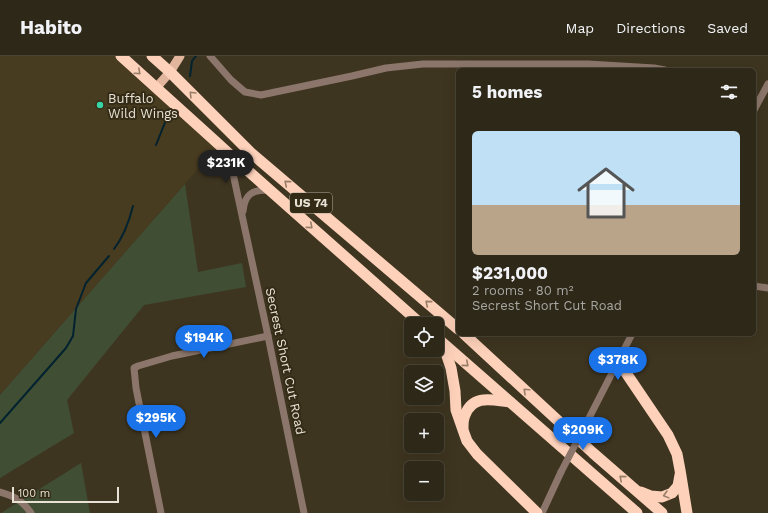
<!DOCTYPE html>
<html lang="en">
<head>
<meta charset="utf-8">
<style>
  :root { --surface:#2e2818; --page:#3a3425; --text:#f1f3f6; --muted:#a7a6a2; --line:#494437; --accent:#1a73e8 }
  body { margin:0; font-family:"Work Sans",sans-serif; background:var(--page); color:var(--text); height:100vh; display:flex; flex-direction:column; font-size:15px; white-space:nowrap }
  * { box-sizing:border-box; margin:0 }
  p { font-size:13px; color:var(--muted) }
  .icon { flex:none; width:22px; height:22px; fill:none; stroke:currentColor; stroke-width:2; stroke-linecap:round; stroke-linejoin:round }
  .map { position:relative; flex:1; overflow:hidden }
  .sheet { position:absolute; left:456px; top:12px; width:300px; height:268px; display:flex; flex-direction:column; background:var(--surface); border-radius:6px; box-shadow:0 4px 16px #0002,0 0 0 1px var(--line) }
  .sheet>* { flex:none }
  .controls { position:absolute; left:404px; top:261px; display:grid; gap:8px }
  .controls a { display:grid; place-items:center; width:40px; height:40px; border-radius:6px; background:var(--surface); box-shadow:0 4px 16px #0002,0 0 0 1px var(--line); font-size:20px }
  .scale { position:absolute; left:12px; bottom:10px; width:107px; box-sizing:border-box; padding-left:4px; border:2px solid #e7e2d5; border-top:0; font-size:11px; line-height:14px; white-space:nowrap; color:#e7e2d5; -webkit-text-stroke:3px #342b16; paint-order:stroke }
  .price { position:absolute; translate:-50% -34px; padding:0 9px; border-radius:14px; background:var(--accent); color:#fff; font-size:13px; line-height:26px; filter:drop-shadow(0 1px 2px #0008) }
  .price::after { content:''; position:absolute; left:50%; top:24px; width:12px; height:9px; margin-left:-6px; background:inherit; clip-path:polygon(0 0,100% 0,50% 100%) }
  .price.selected { background:#222; color:#fff }
  ul { padding:0; list-style:none }
  li { display:grid; align-content:center; gap:8px; height:212px; padding:0 16px }
  li+li { border-top:1px solid var(--line) }
  li span { display:grid; place-items:center; height:124px; border-radius:6px; color:#555 }
  li>.icon { margin-inline-start:auto }
  span .icon { width:72px; height:72px; fill:#fffc; stroke-width:1 }
  li b { font-size:17px }
  h2 { display:flex; justify-content:space-between; align-items:center; height:48px; padding:0 16px; font-size:17px }
  header { display:flex; align-items:center; gap:24px; box-sizing:border-box; height:56px; padding:0 20px; background:var(--surface); border-bottom:1px solid var(--line) }
  header strong { font-size:19px }
  nav { display:flex; gap:22px; margin-inline-start:auto; font-size:14px }
  .map>svg:first-child { display:block }
</style>
</head>
<body>
<header>
<strong>Habito</strong>
<nav><a>Map</a><a>Directions</a><a>Saved</a></nav>
</header>
<div class="map">
<svg width="768" height="457" viewBox="0 0 768 457">
  <rect width="100%" height="100%" fill="#3e3520"/>
  <path fill="#483c20" d="M 0,0 L 116,0 L 219,89 L 0,339 Z"/>
  <g fill="#404e34">
    <path d="M 185,128 L 198,216 L 242,207 L 246,231 L 144,249 L 67,344 L 74,377 L 0,422 L 0,339 Z"/>
    <path d="M 81,407 L 90,457 L 1,457 Z"/>
  </g>
  <g fill="none" stroke-linecap="round" stroke-linejoin="round">
    <g stroke="#02222f" stroke-width="2">
      <path d="M 190,20 L 192,5 L 196,0"/>
      <path d="M 156,89 L 170,54"/>
      <path d="M 114,193 C 124,180 129,166 133,150"/>
      <path d="M 0,367 L 66,292 L 73,280 L 76,253 L 86,227 L 109,200"/>
    </g>
    <g stroke="#8c766b" stroke-width="7">
      <path d="M 210,0 L 231,24 L 245,36 L 261,39 L 352,20 L 386,12 L 423,8 L 588,8 L 654,12 L 665,14"/>
      <path d="M 754,54 L 768,28"/>
      <path d="M 226,98 L 232,113 L 268,280 L 304,457"/>
      <path d="M 243,155 C 245,137 253,134 269,134"/>
      <path d="M 754,230 L 768,232"/>
      <path d="M 588,364 L 632,278"/>
      <path d="M 0,436 C 14,440 22,444 31,457"/>
      <path d="M 161,457 L 136,332 L 134,312 L 138,310 L 172,300 L 268,280"/>
      <path d="M 542,457 L 561,416"/>
    </g>
    <path stroke="#e2b69d" stroke-width="9" d="M 156,32 L 170,16 L 180,0"/>
    <g stroke="#fdd1ba" stroke-width="11">
      <path d="M 121,0 L 214,84 L 238,106 L 421,268"/>
      <path d="M 152,0 L 170,16 L 250,96 L 458,273"/>
      <path d="M 464,278 L 593,397 L 662,457"/>
      <path d="M 437,282 L 637,457"/>
      <path d="M 441,289 L 446,297 L 451,312 L 455,335 L 456,354 L 463,374 L 467,385 L 477,398 L 537,457"/>
      <path d="M 618,305 L 668,379 L 677,398 L 680,414 L 687,457"/>
      <path d="M 463,372 C 463,368 463,363 465,359 C 473,338 492,344 510,346"/>
      <path d="M 641,436 L 651,440 L 662,441 L 672,437 L 678,430 L 680,419"/>
    </g>
    <path stroke="#8c766b" stroke-width="7" d="M 561,416 L 588,364"/>
  </g>
  <defs><path id="oneway-chevron" d="M-2-3.5L2.5 0L-2 3.5" fill="none" stroke-width="1.6" stroke-linecap="round" stroke-linejoin="round"/></defs>
  <g stroke="#987e68">
    <use href="#oneway-chevron" transform="translate(138 16) rotate(42)"/>
    <use href="#oneway-chevron" transform="translate(192 38) rotate(-135)"/>
    <use href="#oneway-chevron" transform="translate(287 127) rotate(-140)"/>
    <use href="#oneway-chevron" transform="translate(310 170) rotate(41)"/>
    <use href="#oneway-chevron" transform="translate(428 247) rotate(-140)"/>
    <use href="#oneway-chevron" transform="translate(466 308) rotate(41)"/>
    <use href="#oneway-chevron" transform="translate(526 335) rotate(-137)"/>
    <use href="#oneway-chevron" transform="translate(622 422) rotate(-139)"/>
    <use href="#oneway-chevron" transform="translate(666 439) rotate(165)"/>
  </g>
  <circle fill="#39d4a5" stroke="#342b16" stroke-width="1.5" cx="100" cy="49" r="4"/>
  <g text-anchor="middle" stroke-width="4" stroke-linejoin="round" paint-order="stroke">
    <rect fill="#342b16" stroke="#b1ab9c" stroke-width="1" x="290" y="137" width="42" height="20" rx="3"/>
    <g font-size="12" font-weight="bold" fill="#e7e2d5">
      <text x="311" y="151">US 74</text>
    </g>
    <g font-size="13" fill="#e7e2d5" stroke="#342b16" text-anchor="start">
      <text x="108" y="47">Buffalo<tspan x="108" dy="15">Wild Wings</tspan></text>
    </g>
    <g font-size="13" fill="#e7e2d5" stroke="#342b16">
      <text transform="translate(286 305) rotate(78)" y="5">Secrest Short Cut Road</text>
    </g>
  </g>
</svg>
<div class="controls">
<a><svg class="icon" aria-label="locate" viewBox="0 0 24 24"><circle cx="12" cy="12" r="6"/><path d="M12 2v4M12 18v4M2 12h4M18 12h4"/></svg></a>
<a><svg class="icon" aria-label="layers" viewBox="0 0 24 24"><path d="M12 4l9 5-9 5-9-5zM3 14l9 5 9-5"/></svg></a>
<a>+</a>
<a>−</a>
</div>
<div class="scale">100 m</div>
<b class="price selected" style="left:226px;top:128px">$231K</b>
<b class="price" style="left:204px;top:303px">$194K</b>
<b class="price" style="left:618px;top:325px">$378K</b>
<b class="price" style="left:156px;top:383px">$295K</b>
<b class="price" style="left:583px;top:395px">$209K</b>
<section class="sheet">
<h2>5 homes<svg class="icon" aria-label="filters" viewBox="0 0 24 24"><path d="M4 7h16M4 17h16"/><circle cx="9" cy="7" r="2"/><circle cx="15" cy="17" r="2"/></svg></h2>
<ul>
<li><span style="background:linear-gradient(#bfe0f5 60%,#b9a48a 0)"><svg class="icon" aria-label="home" viewBox="0 0 24 24"><path d="M3 11l9-7 9 7M6 9v11h12V9"/></svg></span><div><b>$231,000</b><p>2 rooms · 80 m²</p><p>Secrest Short Cut Road</p></div></li>
</ul>
</section>
</div>
</body>
</html>
